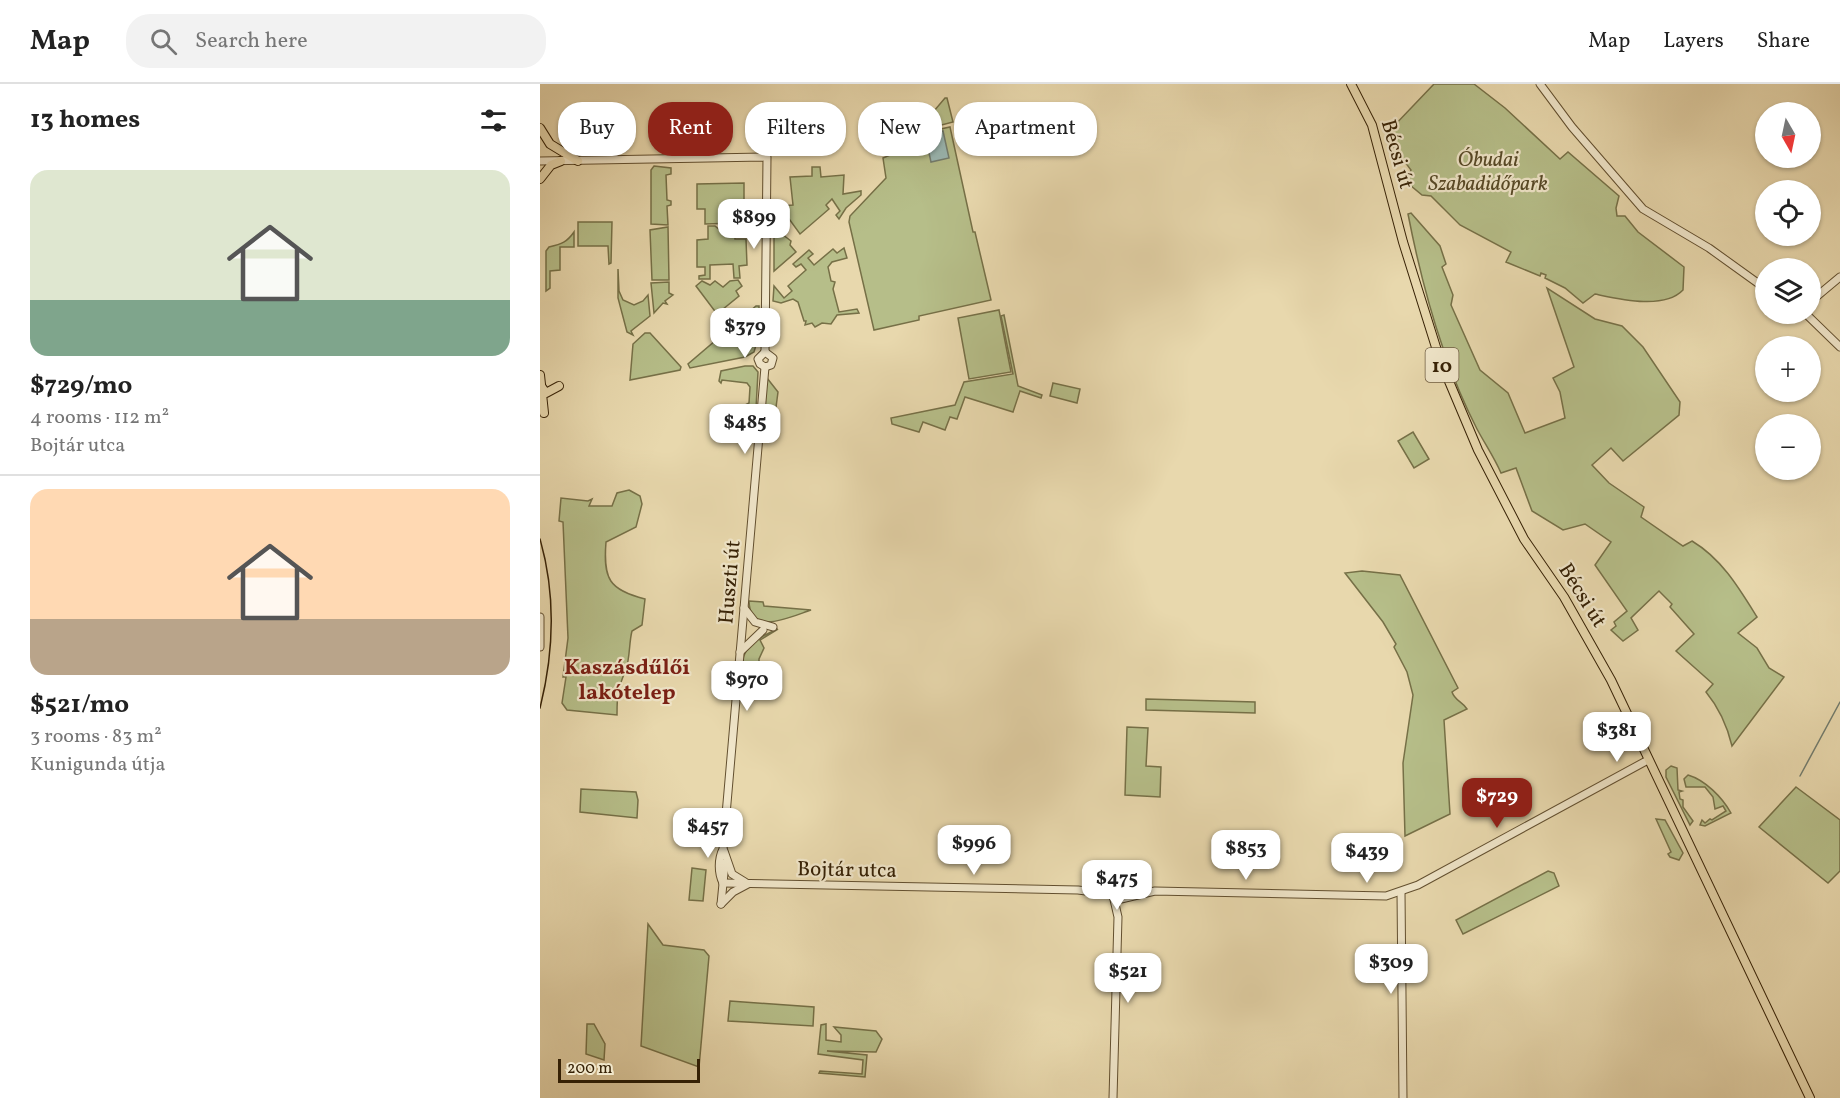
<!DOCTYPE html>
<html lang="en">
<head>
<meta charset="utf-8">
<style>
  :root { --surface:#fff; --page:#f2f2f2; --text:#222; --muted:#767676; --line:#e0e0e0; --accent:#8f2418 }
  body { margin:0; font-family:Vollkorn,serif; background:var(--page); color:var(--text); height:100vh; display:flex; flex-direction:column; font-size:22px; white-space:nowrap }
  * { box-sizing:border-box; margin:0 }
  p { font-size:20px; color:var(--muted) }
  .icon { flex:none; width:33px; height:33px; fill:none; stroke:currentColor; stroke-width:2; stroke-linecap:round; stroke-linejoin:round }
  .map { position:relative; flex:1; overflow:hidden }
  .panel { display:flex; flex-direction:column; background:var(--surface); width:540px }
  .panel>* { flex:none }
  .hud { position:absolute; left:18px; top:18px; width:570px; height:54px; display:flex; gap:12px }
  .needle { width:39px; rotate:171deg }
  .fabs { position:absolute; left:1215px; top:18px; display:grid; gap:12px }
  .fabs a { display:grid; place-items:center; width:66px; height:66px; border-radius:50%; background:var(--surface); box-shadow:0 2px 4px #0004; font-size:30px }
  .scale { position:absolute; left:18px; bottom:15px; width:142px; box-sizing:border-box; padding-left:6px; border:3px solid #362105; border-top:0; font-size:16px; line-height:21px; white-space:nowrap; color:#362105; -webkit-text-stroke:4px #f0e6ca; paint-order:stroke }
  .price { position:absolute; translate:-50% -51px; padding:0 14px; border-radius:12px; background:#fff; color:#222; font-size:20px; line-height:39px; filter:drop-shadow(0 2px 3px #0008) }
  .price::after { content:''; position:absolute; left:50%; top:36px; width:18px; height:14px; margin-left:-9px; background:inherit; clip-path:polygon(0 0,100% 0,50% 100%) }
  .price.current { background:var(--accent); color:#fff }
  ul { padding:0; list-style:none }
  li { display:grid; align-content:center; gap:12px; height:318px; padding:0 30px }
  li+li { border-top:2px solid var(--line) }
  li span { display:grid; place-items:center; height:186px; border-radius:18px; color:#555 }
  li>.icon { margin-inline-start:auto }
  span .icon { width:108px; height:108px; fill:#fffc; stroke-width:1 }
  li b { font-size:26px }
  h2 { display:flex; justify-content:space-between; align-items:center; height:72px; padding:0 30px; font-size:26px }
  .tag { padding:0 21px; border-radius:24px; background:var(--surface); box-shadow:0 2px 4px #0004; font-size:21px; line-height:54px }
  .tag.current { background:var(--accent); color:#fff }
  header { display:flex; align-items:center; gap:36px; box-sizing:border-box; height:84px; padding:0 30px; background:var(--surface); border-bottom:2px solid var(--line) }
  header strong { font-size:28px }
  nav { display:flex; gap:33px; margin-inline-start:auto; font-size:21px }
  .search { width:420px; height:54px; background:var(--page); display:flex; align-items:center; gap:15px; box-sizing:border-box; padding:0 21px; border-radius:24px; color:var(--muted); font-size:22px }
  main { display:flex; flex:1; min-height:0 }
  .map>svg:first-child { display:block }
</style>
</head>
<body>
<header>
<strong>Map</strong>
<div class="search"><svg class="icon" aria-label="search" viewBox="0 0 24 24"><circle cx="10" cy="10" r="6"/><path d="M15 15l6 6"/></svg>Search here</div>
<nav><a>Map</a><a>Layers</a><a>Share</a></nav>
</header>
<main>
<section class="panel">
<h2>13 homes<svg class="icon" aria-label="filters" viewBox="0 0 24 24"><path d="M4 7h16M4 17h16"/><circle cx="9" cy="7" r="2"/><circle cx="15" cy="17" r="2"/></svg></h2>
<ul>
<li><span style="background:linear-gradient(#dfe7d0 70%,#7fa58c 0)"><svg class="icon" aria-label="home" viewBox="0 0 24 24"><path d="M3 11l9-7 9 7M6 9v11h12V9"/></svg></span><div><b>$729/mo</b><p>4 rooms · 112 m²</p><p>Bojtár utca</p></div></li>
<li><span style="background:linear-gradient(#ffd9b3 70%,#b9a48a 0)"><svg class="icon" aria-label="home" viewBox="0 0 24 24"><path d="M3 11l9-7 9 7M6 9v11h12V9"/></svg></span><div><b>$521/mo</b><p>3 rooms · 83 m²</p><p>Kunigunda útja</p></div></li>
</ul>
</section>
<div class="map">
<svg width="1300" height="1014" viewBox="0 0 1300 1014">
  <rect width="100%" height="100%" fill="#e8d8ad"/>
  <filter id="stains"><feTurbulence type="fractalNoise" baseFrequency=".00333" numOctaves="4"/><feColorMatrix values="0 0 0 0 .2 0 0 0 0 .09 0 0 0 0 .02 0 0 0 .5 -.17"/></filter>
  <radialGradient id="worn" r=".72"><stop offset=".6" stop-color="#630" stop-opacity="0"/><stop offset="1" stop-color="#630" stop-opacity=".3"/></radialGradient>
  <g fill="#b6be89" stroke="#767047" stroke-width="1.5">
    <path d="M 894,0 L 934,0 L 965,24 L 1020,75 L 1028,68 L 1079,112 L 1076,124 L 1077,132 L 1085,132 L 1098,148 L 1144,183 L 1143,206 C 1124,226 1079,215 1055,210 L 1043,219 L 1025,204 L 1005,194 L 1006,191 L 1001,189 L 1000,192 L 966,178 L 971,168 L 920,141 L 891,112 L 882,111 L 870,101 L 867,94 L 871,86 L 850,58 L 851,45 Z"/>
    <path d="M 405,14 L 407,14 L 413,38 L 386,45 L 387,48 L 410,43 L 433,148 L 435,148 L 451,216 L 379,232 L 379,236 L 334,246 L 309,138 L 310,132 L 346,94 L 343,74 C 358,68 368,64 379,51 L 377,47 Z"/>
    <path d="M 114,82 L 131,84 L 131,90 L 126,91 L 127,116 L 131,117 L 131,121 L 127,122 L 128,141 L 111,140 L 111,86 Z"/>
    <path d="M 272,83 L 280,83 L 281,93 L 304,91 L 303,110 L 321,107 L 321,111 L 306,124 L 299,135 L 296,131 L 300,127 L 292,115 L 286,121 L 289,125 L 260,150 L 247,132 L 239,138 L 233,138 L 234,122 L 253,121 L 250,93 L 272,92 Z"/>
    <path d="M 204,99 L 204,125 L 198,125 L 198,139 L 165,140 L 165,125 L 157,125 L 157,100 Z"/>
    <path d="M 871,129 L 900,162 L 906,180 L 902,183 L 913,211 L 911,221 L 940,286 L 968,309 L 985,349 L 1025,334 L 1020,308 L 1013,294 L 1034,283 L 1007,204 L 1055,235 L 1082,242 L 1103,263 L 1140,318 L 1139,331 L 1083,377 L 1071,364 L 1052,381 L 1069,399 L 1104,423 L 1101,433 L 1143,462 L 1152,457 C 1182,475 1199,504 1217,533 L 1198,549 L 1217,564 L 1229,584 L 1244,593 L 1192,662 C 1187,641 1180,625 1166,608 L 1173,600 L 1136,567 L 1154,550 L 1130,523 L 1132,520 L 1119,507 L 1091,534 L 1098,546 L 1083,557 L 1071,546 L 1076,542 L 1074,538 L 1087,527 L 1055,481 L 1071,458 L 1045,440 L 1023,446 L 992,427 L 976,384 L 961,389 C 954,373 945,360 937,345 C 903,279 882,202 868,130 Z"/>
    <path d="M 38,138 L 72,138 L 71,179 L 69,180 L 68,162 L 38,162 Z"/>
    <path d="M 186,141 L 198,141 L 198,145 L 195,145 L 195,155 L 206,155 L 207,181 L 199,182 L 200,194 L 194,194 L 193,180 L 170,181 L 170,195 L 159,195 L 159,192 L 165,191 L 165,183 L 157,183 L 157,156 L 168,155 L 168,142 L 175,142 L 181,147 Z"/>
    <path d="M 128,143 L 129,196 L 112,196 L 110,146 Z"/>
    <path d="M 234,144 L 251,157 L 250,161 L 256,168 L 234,187 Z"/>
    <path d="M 34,148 L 34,163 L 20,163 L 20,186 L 10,187 L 10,204 L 6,207 L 6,167 L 9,163 C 22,160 27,158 34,148 Z"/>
    <path d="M 304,164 L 307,174 L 292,178 L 288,183 L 291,197 L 295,198 L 293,205 L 299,228 L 317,225 L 319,229 L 297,231 L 291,240 L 282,239 L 275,243 L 272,239 L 265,241 L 266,237 L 264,237 L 258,218 L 253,215 L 241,219 L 233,217 L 234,202 L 244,214 L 252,207 L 248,202 L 266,186 L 261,180 L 256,183 L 253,180 L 269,166 L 273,170 L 268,174 L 274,181 L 293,165 L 297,169 Z"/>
    <path d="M 78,185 L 79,207 L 83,216 L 94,221 L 103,217 L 108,211 L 110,232 L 91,247 L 93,251 L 87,248 L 78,214 Z"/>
    <path d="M 198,196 L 202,202 L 196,207 L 199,212 L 177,230 L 156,202 L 162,197 L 170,201 L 175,197 L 183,203 L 190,197 Z"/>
    <path d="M 129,198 L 129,209 L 133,211 L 125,217 L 127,220 L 123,219 L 114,229 L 111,199 Z"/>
    <path d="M 216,222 L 219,222 L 219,251 L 214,268 L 205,273 L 150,284 L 148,280 Z"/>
    <path d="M 459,226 L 471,288 L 429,295 L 418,234 Z"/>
    <path d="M 464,231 L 478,302 L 502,311 L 501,314 L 480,307 L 473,328 L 425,313 L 417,335 L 410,333 L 405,346 L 383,338 L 379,348 L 352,340 L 351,334 L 415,321 L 424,298 L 473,290 L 461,232 Z"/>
    <path d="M 105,249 L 110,249 L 141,283 L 140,286 L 90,296 L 93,260 Z"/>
    <path d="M 205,282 L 213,282 L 218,288 L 216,324 L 205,321 L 209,319 L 210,303 L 207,299 L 182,296 L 181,299 L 179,297 L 181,287 Z"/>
    <path d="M 227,294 L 238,308 L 233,346 L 229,349 L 223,344 Z"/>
    <path d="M 513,299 L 540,305 L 537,319 L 510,312 Z"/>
    <path d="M 873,348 L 889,375 L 874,384 L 858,357 Z"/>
    <path d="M 89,406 L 100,412 L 102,420 L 96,443 L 66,458 C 63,495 69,506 105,515 L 102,541 L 92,547 C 89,558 90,574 86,585 C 78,605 77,608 77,631 L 27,626 L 22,619 L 26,593 L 23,593 L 28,554 L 23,438 L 19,437 L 21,414 L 48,417 L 52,415 L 49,422 L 72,422 L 77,409 Z"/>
    <path d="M 822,487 L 860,491 L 918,604 L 912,608 C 915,617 922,617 927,625 L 904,636 L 910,730 L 865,752 L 863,679 L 873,611 L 867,588 L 854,563 L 856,560 L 843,538 L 805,489 Z"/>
    <path d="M 209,517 L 223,518 L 224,522 L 271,526 C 250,533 210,553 209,517 Z"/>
    <path d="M 238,545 L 220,556 L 224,564 L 219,575 L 219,591 L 202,590 C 199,564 216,554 238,545 Z"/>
    <path d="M 606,615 L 715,618 L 715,629 L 606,626 Z"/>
    <path d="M 587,643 L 608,644 L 606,682 L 621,683 L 620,713 L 585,711 Z"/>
    <path d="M 1131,682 L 1137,684 L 1138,706 L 1142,707 L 1139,708 L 1140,715 L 1143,716 L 1143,723 L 1153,737 L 1150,741 L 1126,693 L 1126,686 Z"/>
    <path d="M 1148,691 C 1165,696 1182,713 1191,729 L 1165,742 L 1160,741 L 1162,736 L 1165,739 L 1170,735 L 1172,736 L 1186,727 L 1183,722 L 1175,725 L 1173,713 L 1165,703 L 1146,703 L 1144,695 Z"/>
    <path d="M 1256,703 L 1300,736 L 1300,787 L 1288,799 L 1219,743 Z"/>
    <path d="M 41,705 L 96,708 L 98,716 L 97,734 L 40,728 Z"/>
    <path d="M 1116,735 L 1125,736 L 1143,769 L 1139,776 L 1130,773 L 1128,770 L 1131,768 Z"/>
    <path d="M 152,784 L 166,786 L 163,817 L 149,816 Z"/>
    <path d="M 1008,787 L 1014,789 L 1019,802 L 923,850 L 916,836 Z"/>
    <path d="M 108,840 L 123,861 L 164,866 L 169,872 L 159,983 L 101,962 Z"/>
    <path d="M 190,917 L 274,923 L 273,942 L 188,937 Z"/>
    <path d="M 47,940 L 54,940 L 65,960 L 64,976 L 46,970 Z"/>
    <path d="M 286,940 L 286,956 L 301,958 L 301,951 L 294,943 L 336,947 L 342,955 L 336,968 L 287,967 L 327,971 L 325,993 L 279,989 L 280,987 L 322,990 L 323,976 L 278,970 L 281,941 Z"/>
  </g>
  <path fill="#9ab8b4" stroke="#727c6e" stroke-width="1.5" d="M 403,47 L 409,74 L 391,78 L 385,51 Z"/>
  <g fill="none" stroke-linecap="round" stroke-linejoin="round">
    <path stroke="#727c6e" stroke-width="1.5" d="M 1260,692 L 1300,618"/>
    <g stroke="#624f2f" stroke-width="9">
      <g id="tertiary">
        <path d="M 1000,0 L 1032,43 L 1103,125 L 1169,164 L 1226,205"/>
        <path d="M 0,77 L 227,73 L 225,268"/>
        <path d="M 1270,218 L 1300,193"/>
        <path d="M 1266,230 L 1300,263"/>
        <path d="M 225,283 L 231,281 L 233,274 L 225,268"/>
        <path d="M 225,283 L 220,280 L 218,275 L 225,268"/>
        <path d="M 204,524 L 215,538 L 233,543"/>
        <path d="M 0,533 L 0,563"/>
        <path d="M 200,568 L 223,546"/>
        <path d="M 184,767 L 192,790 L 205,798"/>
        <path d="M 183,799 L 538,806 L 569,810 L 581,815 L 615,807 L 846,812 L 878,801 L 1108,676"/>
        <path d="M 183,799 C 178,789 178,775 183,765 L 225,283"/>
        <path d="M 553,805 L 580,798 L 608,805"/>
        <path d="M 861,808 L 863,1014"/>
        <path d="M 181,820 L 185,779"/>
        <path d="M 181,820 L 193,808 L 208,800"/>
        <path d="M 573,1014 L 578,833 L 572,807 L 574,802"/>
      </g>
    </g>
    <g stroke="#362105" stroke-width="10">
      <g id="primary">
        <path d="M 811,0 L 832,41 L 863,158 L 900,276 L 938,366 L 984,455 L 1024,513 L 1071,596 L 1270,1014"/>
        <path d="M 0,44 L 10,60 L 38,77"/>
        <path d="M 0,95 L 11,81 L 21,77"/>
        <path d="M 0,291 L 4,329"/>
        <path d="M 1,302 L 6,309 L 19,302"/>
      </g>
    </g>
    <use href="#tertiary" stroke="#f0e6ca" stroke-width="7"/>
    <use href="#primary" stroke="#e8d8ad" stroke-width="8"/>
    <path stroke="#362105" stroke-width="1.5" d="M 0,455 C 16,511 14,568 0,624"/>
  </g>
  <g text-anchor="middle" stroke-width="4.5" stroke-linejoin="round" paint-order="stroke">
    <rect fill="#f0e6ca" stroke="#6e5c40" stroke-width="1.5" x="885.5" y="264" width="33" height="34" rx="4.5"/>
    <g font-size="20" font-weight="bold" fill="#362105">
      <text x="902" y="288">10</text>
    </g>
    <g font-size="21" fill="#362105" stroke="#f0e6ca">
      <text transform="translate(858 70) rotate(74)" y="7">Bécsi út</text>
      <text transform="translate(189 498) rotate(-85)" y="7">Huszti út</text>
      <text transform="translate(1043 511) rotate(58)" y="7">Bécsi út</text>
      <text transform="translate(307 785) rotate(1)" y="7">Bojtár utca</text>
    </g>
    <g font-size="21" font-style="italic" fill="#564826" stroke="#f0e6ca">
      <text x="948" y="82">Óbudai<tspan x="948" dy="24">Szabadidőpark</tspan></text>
    </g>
    <g font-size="22" font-weight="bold" fill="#7a1f14" stroke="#f0e6ca">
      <text x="87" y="590">Kaszásdűlői<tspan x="87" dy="25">lakótelep</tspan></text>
    </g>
  </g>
  <rect width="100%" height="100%" filter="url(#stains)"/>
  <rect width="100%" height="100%" fill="url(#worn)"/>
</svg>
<div class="fabs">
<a><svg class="needle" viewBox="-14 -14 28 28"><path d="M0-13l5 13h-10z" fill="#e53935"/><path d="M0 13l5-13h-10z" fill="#767676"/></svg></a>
<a><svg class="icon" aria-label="locate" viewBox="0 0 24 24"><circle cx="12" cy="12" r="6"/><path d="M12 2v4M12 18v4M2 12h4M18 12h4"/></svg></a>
<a><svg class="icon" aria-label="layers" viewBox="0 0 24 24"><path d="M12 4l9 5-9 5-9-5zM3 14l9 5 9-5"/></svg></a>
<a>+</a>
<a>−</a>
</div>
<div class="scale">200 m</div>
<b class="price" style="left:214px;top:166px">$899</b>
<b class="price" style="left:205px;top:275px">$379</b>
<b class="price" style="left:205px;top:371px">$485</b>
<b class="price" style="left:207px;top:628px">$970</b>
<b class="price" style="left:1077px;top:679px">$381</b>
<b class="price current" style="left:957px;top:745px">$729</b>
<b class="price" style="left:168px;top:775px">$457</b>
<b class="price" style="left:434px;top:792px">$996</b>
<b class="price" style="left:706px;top:797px">$853</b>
<b class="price" style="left:827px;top:800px">$439</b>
<b class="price" style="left:577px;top:827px">$475</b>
<b class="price" style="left:851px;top:911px">$309</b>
<b class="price" style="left:588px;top:920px">$521</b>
<div class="hud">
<a class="tag">Buy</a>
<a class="tag current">Rent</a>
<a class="tag">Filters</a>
<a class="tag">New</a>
<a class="tag">Apartment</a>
</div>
</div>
</main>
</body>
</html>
